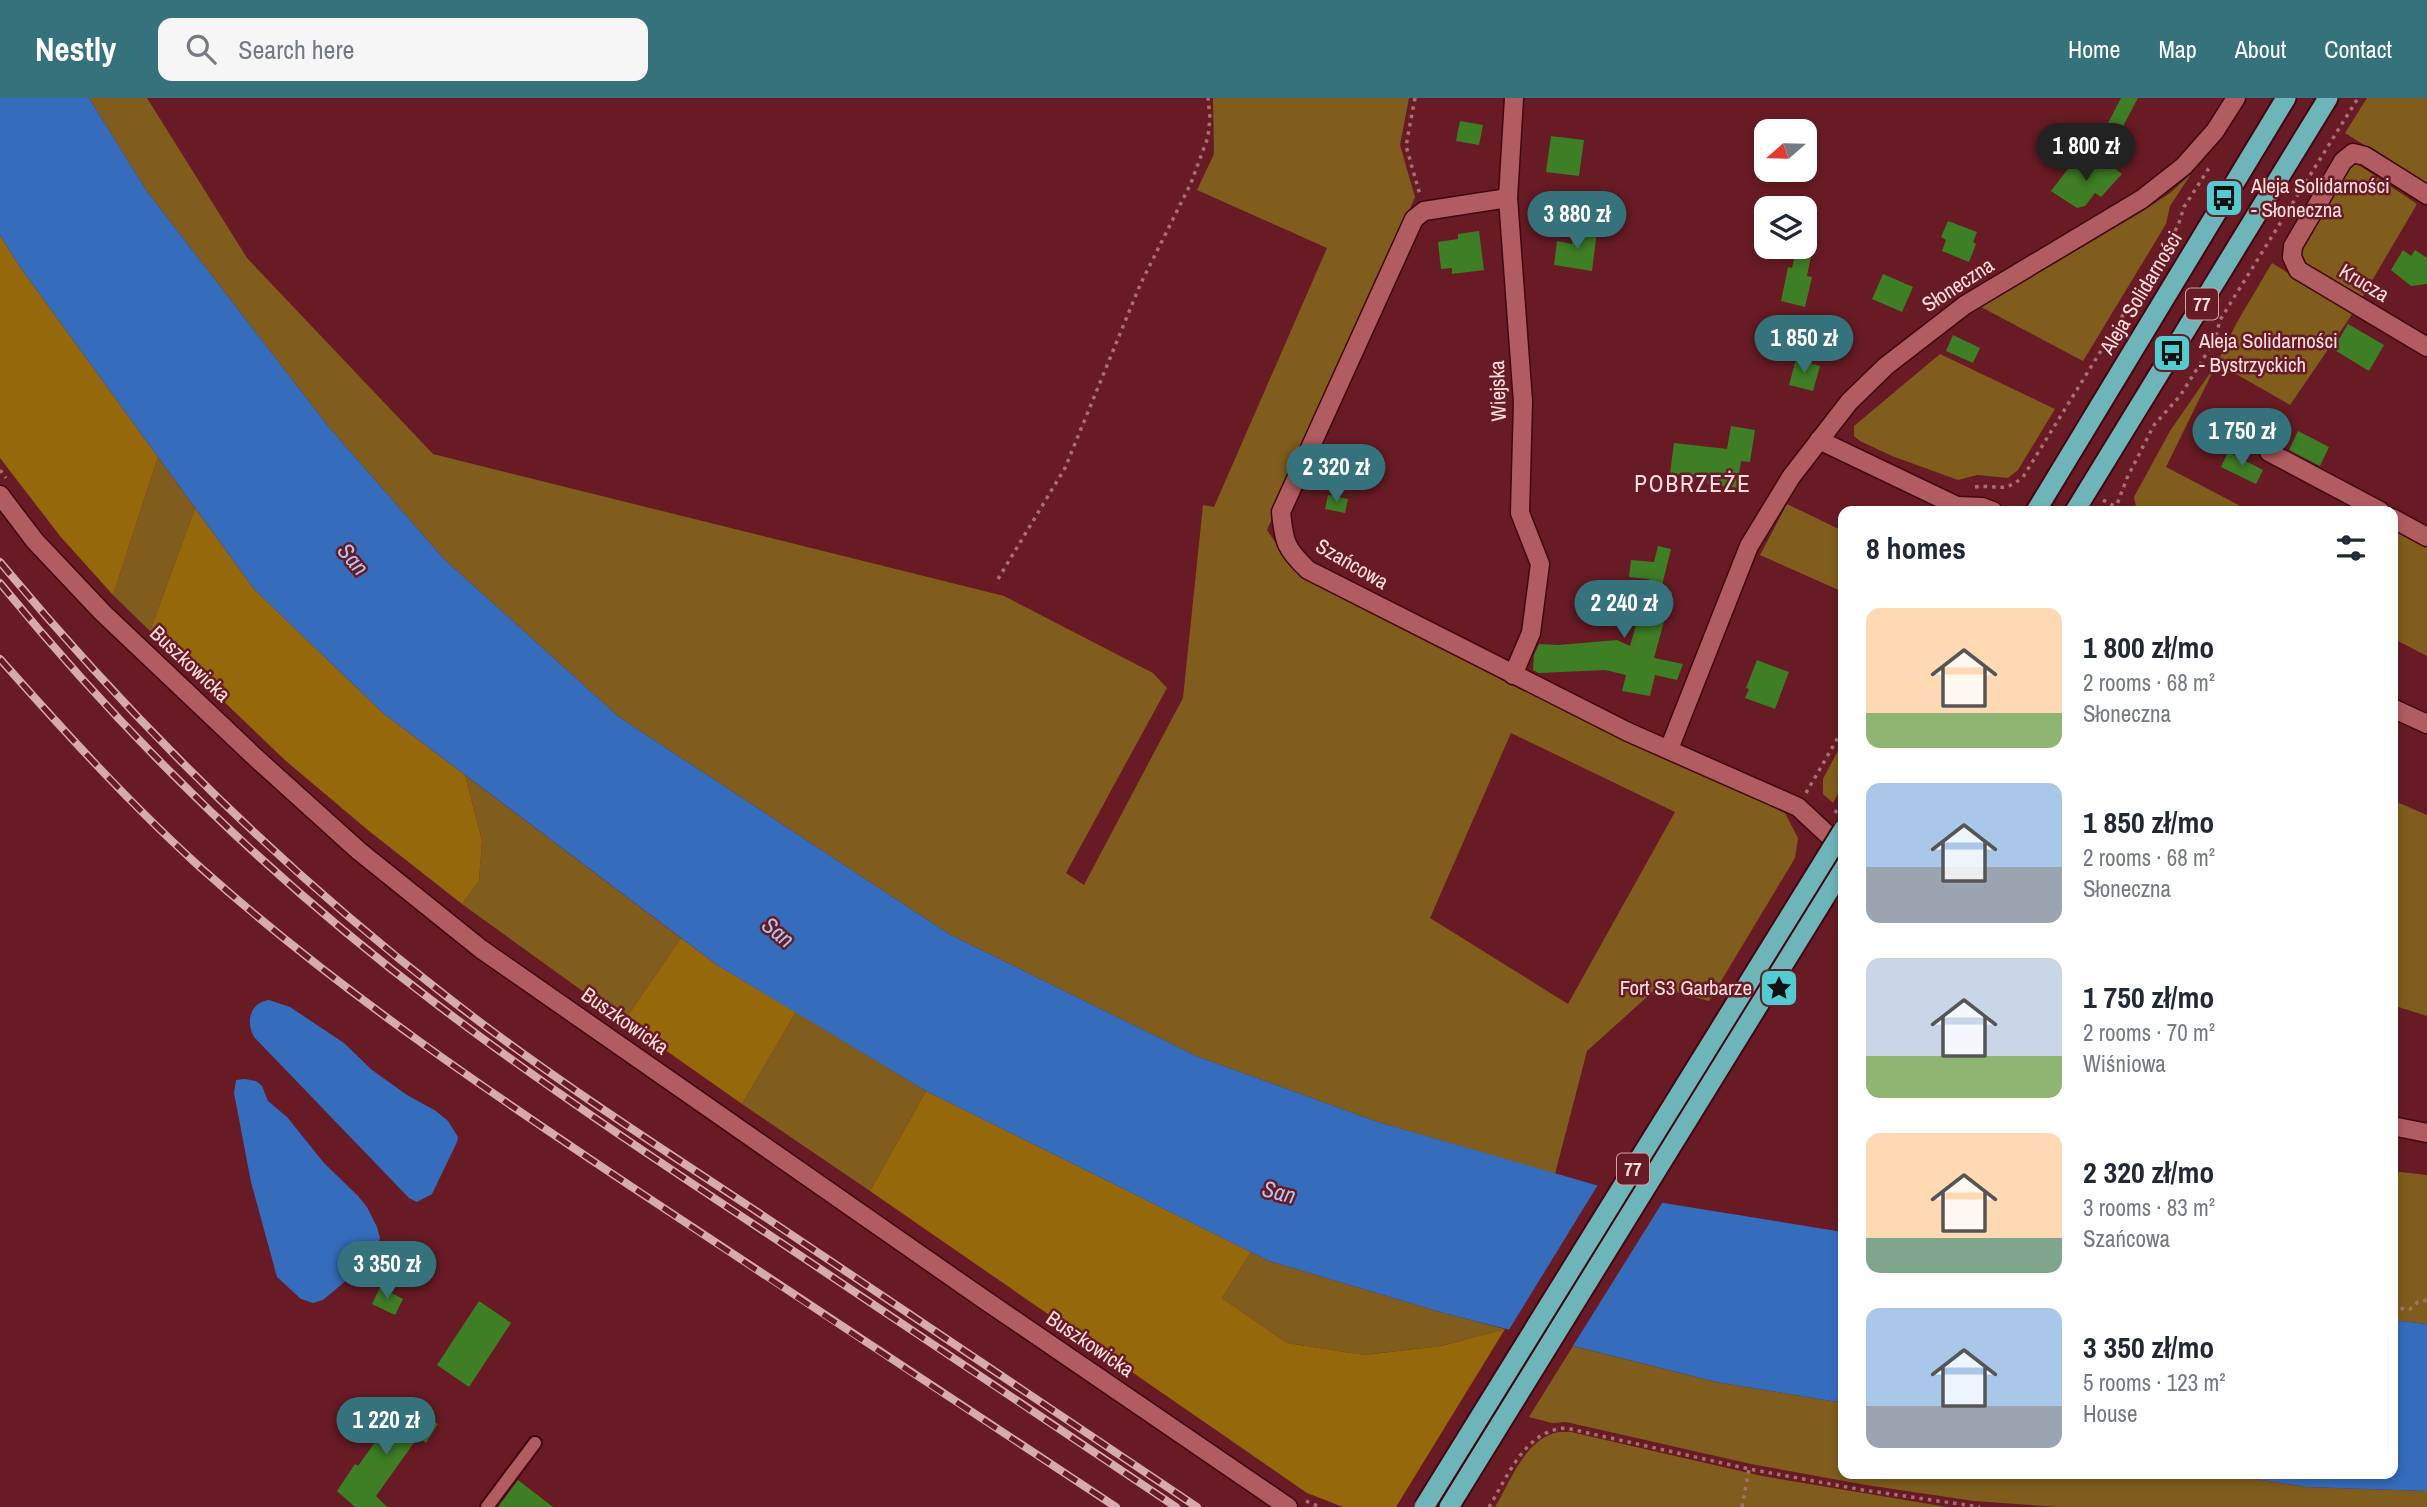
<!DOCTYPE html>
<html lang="en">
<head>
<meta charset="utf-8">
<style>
  :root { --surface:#fff; --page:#f6f6f7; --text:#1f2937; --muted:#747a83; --accent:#36727c }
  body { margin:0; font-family:"Archivo Narrow",sans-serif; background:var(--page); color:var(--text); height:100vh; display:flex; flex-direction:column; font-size:26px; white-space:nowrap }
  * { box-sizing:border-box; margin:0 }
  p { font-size:23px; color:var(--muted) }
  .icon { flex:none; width:38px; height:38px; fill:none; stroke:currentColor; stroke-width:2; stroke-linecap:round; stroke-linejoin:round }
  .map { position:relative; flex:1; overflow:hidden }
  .sheet { position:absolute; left:1838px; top:408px; width:560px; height:973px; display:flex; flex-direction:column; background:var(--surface); border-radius:14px; box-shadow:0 4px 10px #0003 }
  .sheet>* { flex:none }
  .needle { width:46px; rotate:250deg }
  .fabs { position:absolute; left:1754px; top:21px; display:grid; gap:14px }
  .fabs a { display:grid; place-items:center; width:63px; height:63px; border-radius:14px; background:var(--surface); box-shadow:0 4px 10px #0003; font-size:35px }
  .price { position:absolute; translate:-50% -60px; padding:0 16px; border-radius:24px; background:var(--accent); color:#fff; font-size:23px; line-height:46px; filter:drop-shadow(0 2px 4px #0008) }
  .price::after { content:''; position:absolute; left:50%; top:42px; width:21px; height:16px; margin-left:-10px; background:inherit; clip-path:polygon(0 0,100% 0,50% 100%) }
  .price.selected { background:#222; color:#fff }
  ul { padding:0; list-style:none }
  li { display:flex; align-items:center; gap:21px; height:175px; padding:0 28px }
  li span { display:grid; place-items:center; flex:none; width:196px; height:140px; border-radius:14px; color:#555 }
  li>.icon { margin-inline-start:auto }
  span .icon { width:84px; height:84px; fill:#fffc; stroke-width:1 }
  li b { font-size:30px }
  h2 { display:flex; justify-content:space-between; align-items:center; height:84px; padding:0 28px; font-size:30px }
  header { display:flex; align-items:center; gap:42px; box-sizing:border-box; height:98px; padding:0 35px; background:var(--accent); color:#fff }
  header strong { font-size:33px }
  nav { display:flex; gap:38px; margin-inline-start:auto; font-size:24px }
  .search { width:490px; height:63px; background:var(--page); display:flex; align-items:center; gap:18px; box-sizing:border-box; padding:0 24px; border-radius:14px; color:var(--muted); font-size:26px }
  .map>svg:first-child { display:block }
</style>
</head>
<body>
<header>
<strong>Nestly</strong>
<div class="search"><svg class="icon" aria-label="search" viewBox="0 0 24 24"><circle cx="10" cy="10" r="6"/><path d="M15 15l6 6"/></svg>Search here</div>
<nav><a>Home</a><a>Map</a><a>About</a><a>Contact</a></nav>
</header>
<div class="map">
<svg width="2427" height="1409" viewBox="0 0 2427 1409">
  <rect width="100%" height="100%" fill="#681b24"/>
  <g fill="#805d1c" fill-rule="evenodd">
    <path d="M 89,0 L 147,0 L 247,160 L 433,356 L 1004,498 L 1153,575 L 1167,590 L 1066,775 L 1084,787 L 1183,600 L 1203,407 L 1214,409 L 1327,150 L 1197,92 L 1214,56 L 1213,0 L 1409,0 L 1400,47 L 1415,99 L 1267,432 L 1291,468 L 1530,593 L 1785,715 L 1798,740 L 1795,760 L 1709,903 L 1658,889 L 1587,953 L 1555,1076 L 1378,1024 L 1196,958 L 949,836 L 619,619 L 444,461 L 328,328 L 146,92 ZM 1511,635 L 1675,714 L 1568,906 L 1430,820 Z"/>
    <path d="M 2367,0 L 2427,0 L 2427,86 L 2345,35 Z"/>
    <path d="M 2352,67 L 2359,67 L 2417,106 L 2360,203 L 2308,167 L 2301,158 L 2302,141 L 2347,71 Z"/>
    <path d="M 2191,76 L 2170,108 L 2166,126 L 2083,263 L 1981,209 L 2143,113 L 2170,95 Z"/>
    <path d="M 2272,165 L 2353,215 L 2290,307 L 2217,265 L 2166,369 L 2250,413 L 2137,413 L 2134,399 L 2170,333 L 2217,265 L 2236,226 Z"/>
    <path d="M 1940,256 L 2055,311 L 2018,372 L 2008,380 L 1977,377 L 1958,382 L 1892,358 L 1860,343 L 1854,338 L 1854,328 Z"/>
    <path d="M 158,359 L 195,410 L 150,533 L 113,497 Z"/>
    <path d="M 1787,406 L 1843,433 L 1843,494 L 1760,457 Z"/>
    <path d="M 2392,427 L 2427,446 L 2427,558 L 2392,540 Z"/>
    <path d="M 1843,643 L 1843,686 L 1833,705 L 1823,696 L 1823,681 Z"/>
    <path d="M 465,677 L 681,840 L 624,923 L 462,806 L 479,783 L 482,743 Z"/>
    <path d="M 2392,702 L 2427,717 L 2427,918 L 2392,907 Z"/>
    <path d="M 796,914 L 926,993 L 870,1093 L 742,1006 Z"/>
    <path d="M 2392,1073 L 2427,1077 L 2427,1226 L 2392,1222 Z"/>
    <path d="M 1251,1154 L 1269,1163 L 1447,1216 L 1505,1231 L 1441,1248 L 1363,1257 L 1287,1245 L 1222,1200 Z"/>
    <path d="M 1573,1248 L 1716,1284 L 1843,1305 L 1843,1376 L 2224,1376 L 2306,1389 L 2427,1393 L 2427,1409 L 2058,1409 L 1974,1403 L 1866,1387 L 1751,1366 L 1566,1324 L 1552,1325 L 1529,1319 Z"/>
    <path d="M 1559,1334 L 1571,1334 L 1762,1378 L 1947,1409 L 1495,1409 C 1511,1383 1525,1340 1559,1334 Z"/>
  </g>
  <g fill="#95680c">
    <path d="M 0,137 L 20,169 L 158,359 L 113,497 L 60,438 L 0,360 Z"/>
    <path d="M 195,410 L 254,491 L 383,615 L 465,677 L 482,743 L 479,783 L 462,806 L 369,733 L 286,663 L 150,533 Z"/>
    <path d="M 681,840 L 717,867 L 796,914 L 742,1006 L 624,923 Z"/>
    <path d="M 926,993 L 1251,1154 L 1222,1200 L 1287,1245 L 1364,1257 L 1441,1248 L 1505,1231 L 1396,1409 L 1343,1409 L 1307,1395 L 870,1093 Z"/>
  </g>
  <g fill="#356cbc">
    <path d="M 0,0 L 89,0 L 146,92 L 328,328 L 444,461 L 619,619 L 949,836 L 1196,958 L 1378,1024 L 1651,1103 L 1843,1134 L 1843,1305 L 1716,1284 L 1447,1216 L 1269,1163 L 926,993 L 717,867 L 383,615 L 254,491 L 20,169 L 0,137 Z"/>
    <path d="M 269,902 L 290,909 L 344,945 L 372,972 L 407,997 L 436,1013 L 448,1023 L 458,1039 L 457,1044 L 432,1096 L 417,1104 L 409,1100 L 254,939 C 246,924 249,905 269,902 Z"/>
    <path d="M 245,981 L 256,983 L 262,988 L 268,1003 L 287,1019 L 324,1065 L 358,1098 L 367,1109 L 377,1129 L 380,1140 L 376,1152 L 360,1171 L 323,1202 L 313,1205 L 301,1201 L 277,1179 L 251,1084 L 234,995 L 236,982 Z"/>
    <path d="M 2392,1222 L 2427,1226 L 2427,1393 L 2306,1389 L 2224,1376 L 2392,1376 Z"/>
  </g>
  <path fill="#681b24" d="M 1599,1085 L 1664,1102 L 1571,1251 L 1507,1235 Z"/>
  <g fill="#3e7e25">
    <path d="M 2121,0 L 2138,0 L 2121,32 L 2108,25 Z"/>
    <path d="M 1460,23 L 1483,27 L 1479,47 L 1456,43 Z"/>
    <path d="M 1551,38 L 1584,42 L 1579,78 L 1546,74 Z"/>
    <path d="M 2100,59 L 2122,76 L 2101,99 L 2095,95 L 2085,108 L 2077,110 L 2051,93 L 2071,67 L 2082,74 L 2089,66 L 2092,69 Z"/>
    <path d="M 1948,123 L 1977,134 L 1973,144 L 1976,146 L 1969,164 L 1942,153 L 1946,142 L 1941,139 Z"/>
    <path d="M 1574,130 L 1597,133 L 1592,173 L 1554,167 L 1557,143 L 1572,146 Z"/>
    <path d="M 1479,133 L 1484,172 L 1452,176 L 1452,170 L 1441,171 L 1438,144 L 1458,141 L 1458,136 Z"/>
    <path d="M 1797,149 L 1813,149 L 1807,178 L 1812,179 L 1805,209 L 1781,203 L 1788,169 L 1792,170 Z"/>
    <path d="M 2403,152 L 2411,158 L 2415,152 L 2427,160 L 2427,186 L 2411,188 L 2391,172 Z"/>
    <path d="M 1883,176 L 1913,189 L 1902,214 L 1872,201 Z"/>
    <path d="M 2348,226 L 2384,247 L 2369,273 L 2333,251 Z"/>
    <path d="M 1953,237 L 1980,250 L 1973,265 L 1946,253 Z"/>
    <path d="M 1796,261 L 1820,268 L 1813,293 L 1789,287 Z"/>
    <path d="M 1731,328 L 1755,332 L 1750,364 L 1741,363 L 1737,390 L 1707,386 L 1708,380 L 1670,375 L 1674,345 L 1727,351 Z"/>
    <path d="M 2298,333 L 2329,349 L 2320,368 L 2289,352 Z"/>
    <path d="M 2228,354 L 2263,372 L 2256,386 L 2221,369 Z"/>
    <path d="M 1328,397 L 1348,401 L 1345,415 L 1325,411 Z"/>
    <path d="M 1658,448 L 1671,451 L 1661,491 L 1672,494 L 1654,560 L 1683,566 L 1677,582 L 1655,577 L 1650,598 L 1622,593 L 1626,577 L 1605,572 L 1539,575 L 1533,572 L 1534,557 L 1539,546 L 1559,547 L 1617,542 L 1630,548 L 1649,481 L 1629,479 L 1631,462 L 1654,464 Z"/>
    <path d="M 1757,562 L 1789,574 L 1775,611 L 1745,600 L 1749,591 L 1746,590 Z"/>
    <path d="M 380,1189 L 403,1201 L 395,1217 L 372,1206 Z"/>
    <path d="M 479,1203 L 511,1225 L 469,1289 L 437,1267 Z"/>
    <path d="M 404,1303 L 438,1326 L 426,1345 L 418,1339 L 376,1398 L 387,1409 L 355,1409 L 337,1393 L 355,1366 L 358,1368 Z"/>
    <path d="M 518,1382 L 553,1409 L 498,1409 Z"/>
  </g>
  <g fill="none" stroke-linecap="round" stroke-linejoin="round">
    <g stroke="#420811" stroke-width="16">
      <path id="service" d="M 487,1409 L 535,1345"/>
    </g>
    <g stroke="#420811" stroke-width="21">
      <g id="minor">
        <path d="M 2427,97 L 2365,58 L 2353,55 L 2343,63 L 2293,148 L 2292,159 L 2298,172 L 2427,249"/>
        <path d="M 1508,100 L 1424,113 L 1414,121 L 1281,414 C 1284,445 1286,451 1308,472 L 1628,634 L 1798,709 L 1843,751"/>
        <path d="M 1819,342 L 1957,408 L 1961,413"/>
        <path d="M 2269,354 L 2380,413"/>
        <path d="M 1957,408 L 1982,409 L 1993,413"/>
        <path d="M 2392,420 L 2427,439"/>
        <path d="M 1513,577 L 1531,535 L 1540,466 L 1520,415 L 1523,304 L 1508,100 L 1514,0"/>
        <path d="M 1669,651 L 1749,448 L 1791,379 L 1849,304 L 1886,268 L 1965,207 L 2142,101 L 2184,68 L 2215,33 L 2236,0"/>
        <path d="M 2392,1028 L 2427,1035"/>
      </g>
    </g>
    <g stroke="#420811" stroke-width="21">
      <g id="tertiary">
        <path d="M 0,397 L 35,443 L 103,515 L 256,660 L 359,753 L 481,851 L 982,1200 L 1288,1409"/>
        <path d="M 2392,610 L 2427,626"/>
      </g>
    </g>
    <g stroke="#420811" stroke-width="23">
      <g id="trunk">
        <path d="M 2036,413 L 2286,0"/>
        <path d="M 2075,413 L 2328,0"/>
        <path d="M 1449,1409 L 1843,770"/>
      </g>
    </g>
    <g stroke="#a76e73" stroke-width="3.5" stroke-dasharray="3.5 5" stroke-linecap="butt">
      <path d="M 1415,0 L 1406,48 L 1420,97"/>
      <path d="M 0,372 L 6,380"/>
      <path d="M 1975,389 C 1997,386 2003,396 2023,379 L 2178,128 L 2184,109 L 2209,70"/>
      <path d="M 2103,402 L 2116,409"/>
      <path d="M 2117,413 L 2116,409 L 2127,380 L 2154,327 L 2180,298 L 2215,242 L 2220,222 L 2358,0"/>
      <path d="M 998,481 L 1065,370 L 1140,187 L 1191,85 L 1208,39 L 1210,20 L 1208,0"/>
      <path d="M 1806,695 L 1843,631"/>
      <path d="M 2392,1210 L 2410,1211 L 2418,1204 L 2427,1202"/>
      <path d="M 1306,1403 L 1320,1409"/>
      <path d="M 1489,1409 C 1508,1378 1525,1332 1566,1330 L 1749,1371 L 1863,1392 L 1980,1409"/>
      <path d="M 1742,1409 L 1749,1371"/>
    </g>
    <use href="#service" stroke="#b05c60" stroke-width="12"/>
    <use href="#minor" stroke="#b05c60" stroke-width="18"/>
    <use href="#tertiary" stroke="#b05c60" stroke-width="18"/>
    <use href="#trunk" stroke="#6db5b9" stroke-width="19"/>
    <g stroke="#d5abae" stroke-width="8">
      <g id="rail">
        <path d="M 0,464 C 133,624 281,770 446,898 C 543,974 647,1041 750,1109 C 899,1209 1048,1309 1197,1409"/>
        <path d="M 0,485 C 128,642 277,786 439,908 C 547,990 661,1065 774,1140 C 908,1230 1042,1320 1176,1409"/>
        <path d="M 0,561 C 64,633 129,705 201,770 C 340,894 495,998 650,1101 C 805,1205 961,1307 1116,1409"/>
      </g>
    </g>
    <use href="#rail" stroke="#681b24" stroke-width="5" stroke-dasharray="16" stroke-linecap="butt"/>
    <g stroke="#420811" stroke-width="23" stroke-linecap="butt">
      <path id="trunk-bridge" d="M 1424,1409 L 1843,732"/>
    </g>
    <path stroke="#a76e73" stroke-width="3.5" stroke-dasharray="3.5 5" stroke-linecap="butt" d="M 1835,715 L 1843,702"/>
    <use href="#trunk-bridge" stroke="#6db5b9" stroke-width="19"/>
  </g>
  <defs>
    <g id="bus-square" transform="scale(2.0125)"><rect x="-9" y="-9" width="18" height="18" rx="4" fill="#52ccd0" stroke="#681b24"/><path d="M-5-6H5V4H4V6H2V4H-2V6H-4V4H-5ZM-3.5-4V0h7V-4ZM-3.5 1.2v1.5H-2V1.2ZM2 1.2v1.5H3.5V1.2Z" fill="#111"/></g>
    <g id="sight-square" transform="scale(2.0125)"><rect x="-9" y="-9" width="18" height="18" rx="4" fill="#52ccd0" stroke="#681b24"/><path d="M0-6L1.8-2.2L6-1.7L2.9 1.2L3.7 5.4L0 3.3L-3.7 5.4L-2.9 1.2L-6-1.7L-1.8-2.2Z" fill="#111"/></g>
  </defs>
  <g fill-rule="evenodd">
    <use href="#bus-square" x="2224" y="100"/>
    <use href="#bus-square" x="2172" y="255"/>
    <use href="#sight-square" x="1779" y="890"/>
  </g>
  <g text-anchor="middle" stroke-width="5" stroke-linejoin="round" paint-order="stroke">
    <g fill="#681b24" stroke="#d0a4a7" stroke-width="2">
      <rect x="2186" y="190.5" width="32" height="31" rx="5"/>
      <rect x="1617" y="1055.5" width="32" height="31" rx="5"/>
    </g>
    <g font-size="19" font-weight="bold" fill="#fcdfdf">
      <text x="2202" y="213">77</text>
      <text x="1633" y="1078">77</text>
    </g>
    <g font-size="21" fill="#fcdfdf" stroke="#681b24" text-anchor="start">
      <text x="2251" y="95">Aleja Solidarności<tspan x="2251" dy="24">- Słoneczna</tspan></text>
      <text x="2199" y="250">Aleja Solidarności<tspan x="2199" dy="24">- Bystrzyckich</tspan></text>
      <text x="1752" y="897" text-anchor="end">Fort S3 Garbarze</text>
    </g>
    <g font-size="21" fill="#fcdfdf" stroke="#681b24">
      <text transform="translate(2364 185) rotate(31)" y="7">Krucza</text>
      <text transform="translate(1958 187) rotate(-33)" y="7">Słoneczna</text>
      <text transform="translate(2141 195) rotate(-59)" y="7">Aleja Solidarności</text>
      <text transform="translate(1498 293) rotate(-92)" y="7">Wiejska</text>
      <text transform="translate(1352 466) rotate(30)" y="7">Szańcowa</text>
      <text transform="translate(190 566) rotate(43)" y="7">Buszkowicka</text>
      <text transform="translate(625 923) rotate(35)" y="7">Buszkowicka</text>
      <text transform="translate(1090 1246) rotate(34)" y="7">Buszkowicka</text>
    </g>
    <g font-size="23" letter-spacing="2" fill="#fcdfdf" stroke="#681b24">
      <text x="1693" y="394">POBRZEŻE</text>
    </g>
    <g font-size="23" font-style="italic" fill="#abc8f2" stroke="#681b24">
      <text transform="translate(353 461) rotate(50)" y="8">San</text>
      <text transform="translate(778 834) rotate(39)" y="8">San</text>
      <text transform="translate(1279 1094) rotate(15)" y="8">San</text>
    </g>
  </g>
</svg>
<div class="fabs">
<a><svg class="needle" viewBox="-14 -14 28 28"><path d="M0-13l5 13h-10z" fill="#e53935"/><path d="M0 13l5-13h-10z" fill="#747a83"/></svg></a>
<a><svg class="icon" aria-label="layers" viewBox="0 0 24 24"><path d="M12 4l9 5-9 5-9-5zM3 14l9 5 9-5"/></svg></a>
</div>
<b class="price selected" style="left:2086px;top:85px">1 800 zł</b>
<b class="price" style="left:1577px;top:153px">3 880 zł</b>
<b class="price" style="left:1804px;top:277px">1 850 zł</b>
<b class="price" style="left:2242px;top:370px">1 750 zł</b>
<b class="price" style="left:1336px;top:406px">2 320 zł</b>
<b class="price" style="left:1624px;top:542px">2 240 zł</b>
<b class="price" style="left:387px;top:1203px">3 350 zł</b>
<b class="price" style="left:386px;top:1359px">1 220 zł</b>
<section class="sheet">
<h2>8 homes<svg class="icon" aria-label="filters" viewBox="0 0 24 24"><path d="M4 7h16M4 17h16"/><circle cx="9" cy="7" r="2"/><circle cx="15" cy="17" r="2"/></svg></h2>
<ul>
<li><span style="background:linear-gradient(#ffd9b3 75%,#8fb573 0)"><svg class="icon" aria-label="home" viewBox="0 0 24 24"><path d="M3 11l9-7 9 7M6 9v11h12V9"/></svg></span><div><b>1 800 zł/mo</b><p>2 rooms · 68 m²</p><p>Słoneczna</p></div></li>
<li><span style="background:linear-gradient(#a9c7e8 60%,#9aa5b1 0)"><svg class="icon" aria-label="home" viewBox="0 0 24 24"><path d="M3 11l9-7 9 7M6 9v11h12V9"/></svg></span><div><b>1 850 zł/mo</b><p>2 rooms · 68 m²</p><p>Słoneczna</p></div></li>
<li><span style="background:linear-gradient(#c9d6e8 70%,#8fb573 0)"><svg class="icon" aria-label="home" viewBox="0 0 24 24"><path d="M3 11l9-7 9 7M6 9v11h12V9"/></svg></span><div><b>1 750 zł/mo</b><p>2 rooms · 70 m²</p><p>Wiśniowa</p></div></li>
<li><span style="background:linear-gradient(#ffd9b3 75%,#7fa58c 0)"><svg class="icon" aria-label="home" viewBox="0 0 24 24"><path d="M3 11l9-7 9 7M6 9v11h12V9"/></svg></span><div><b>2 320 zł/mo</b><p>3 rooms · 83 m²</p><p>Szańcowa</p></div></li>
<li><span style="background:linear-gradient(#a9c7e8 70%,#9aa5b1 0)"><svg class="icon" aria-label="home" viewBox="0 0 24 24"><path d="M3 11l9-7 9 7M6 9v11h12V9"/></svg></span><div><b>3 350 zł/mo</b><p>5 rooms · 123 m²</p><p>House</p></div></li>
</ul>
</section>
</div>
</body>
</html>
